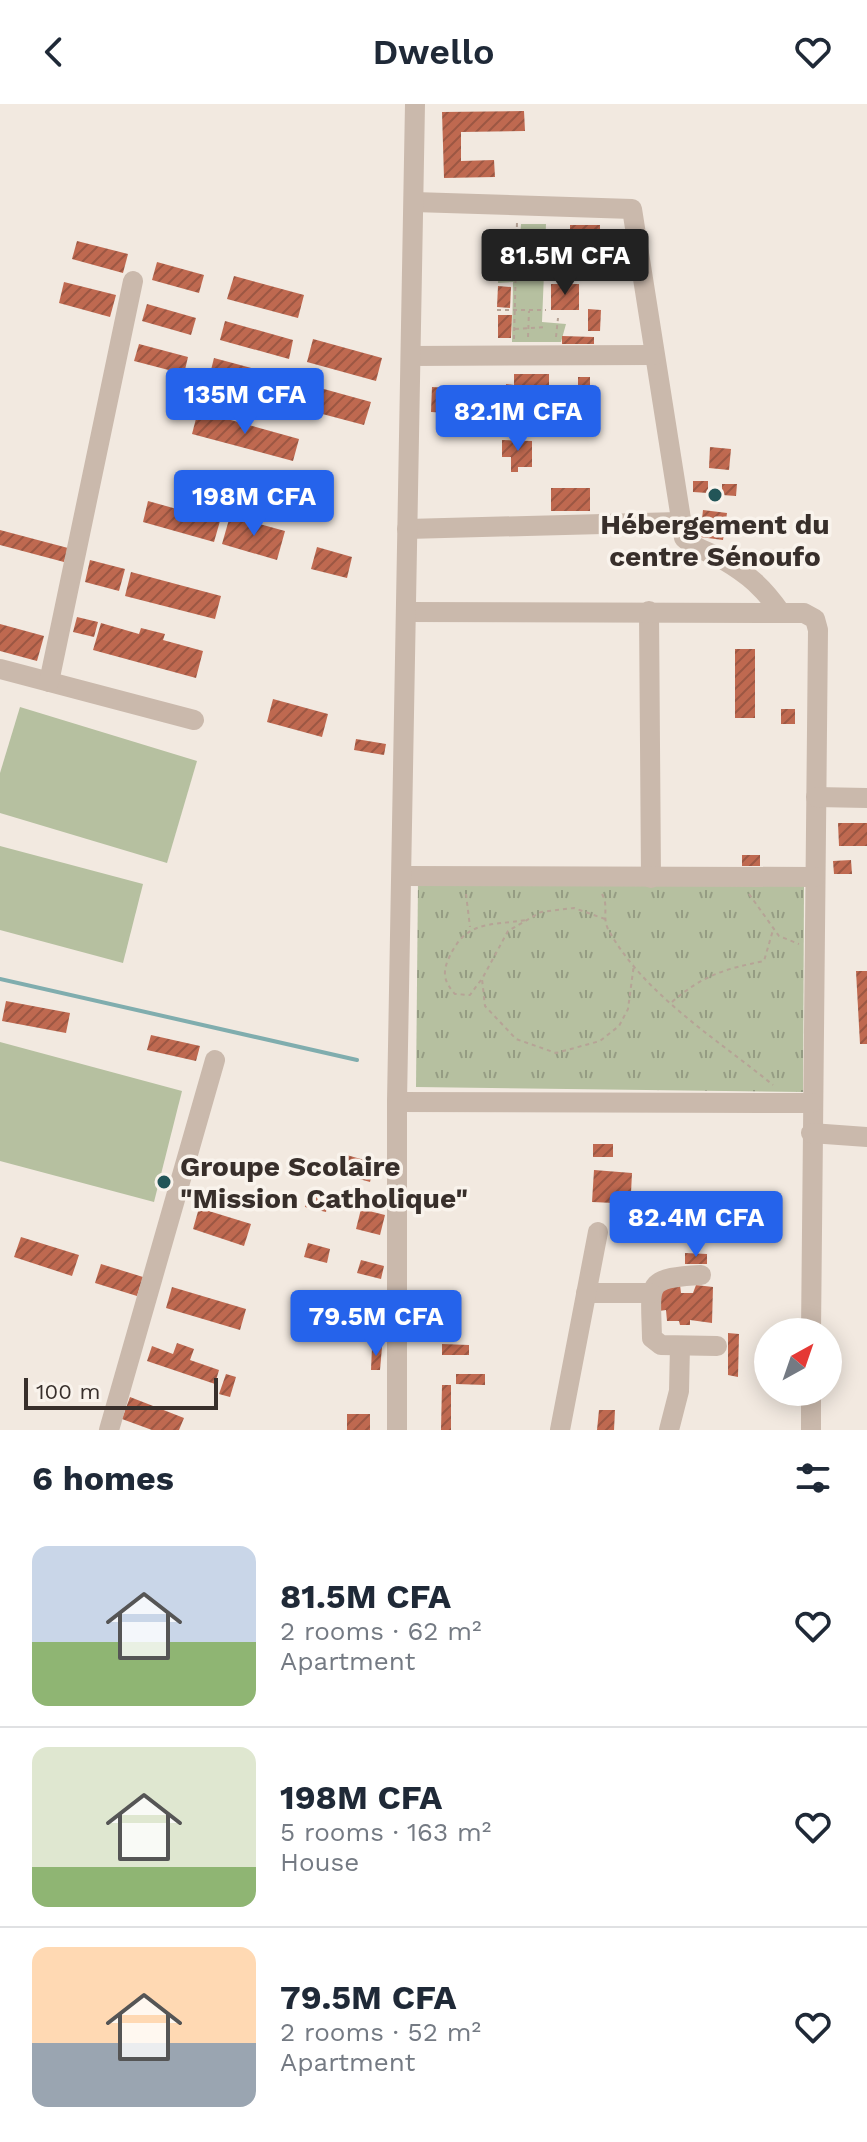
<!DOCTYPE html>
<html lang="en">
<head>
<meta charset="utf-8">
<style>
  :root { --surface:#fff; --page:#f2f2f3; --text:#1f2937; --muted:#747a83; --line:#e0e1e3; --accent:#2563eb }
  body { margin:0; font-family:"Work Sans",sans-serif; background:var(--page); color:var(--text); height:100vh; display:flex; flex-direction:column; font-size:30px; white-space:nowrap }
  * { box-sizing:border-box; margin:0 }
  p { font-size:26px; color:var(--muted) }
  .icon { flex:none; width:44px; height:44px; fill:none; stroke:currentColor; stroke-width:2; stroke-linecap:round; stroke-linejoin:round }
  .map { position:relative; height:1326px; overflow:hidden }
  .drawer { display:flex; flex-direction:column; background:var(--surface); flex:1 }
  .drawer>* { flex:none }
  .needle { width:52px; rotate:40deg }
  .buttons { position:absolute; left:754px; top:1214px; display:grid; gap:16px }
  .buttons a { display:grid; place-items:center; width:88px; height:88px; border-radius:50%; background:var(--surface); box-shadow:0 4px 20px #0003; font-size:40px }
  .scale { position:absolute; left:24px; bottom:20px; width:194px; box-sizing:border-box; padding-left:8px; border:4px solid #382f2b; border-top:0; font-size:22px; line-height:28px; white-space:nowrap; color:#382f2b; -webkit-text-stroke:6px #f9f3ec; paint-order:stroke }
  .price { position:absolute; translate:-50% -68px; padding:0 18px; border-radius:8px; background:var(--accent); color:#fff; font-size:26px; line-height:52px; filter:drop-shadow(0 2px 4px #0008) }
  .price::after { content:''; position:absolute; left:50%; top:48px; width:24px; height:18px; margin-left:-12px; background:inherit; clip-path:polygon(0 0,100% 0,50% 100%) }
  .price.on { background:#222; color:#fff }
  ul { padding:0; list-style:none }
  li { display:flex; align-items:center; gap:24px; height:200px; padding:0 32px }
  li+li { border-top:2px solid var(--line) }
  li span { display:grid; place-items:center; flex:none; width:224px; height:160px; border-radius:16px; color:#555 }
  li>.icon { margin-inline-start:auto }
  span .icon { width:96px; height:96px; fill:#fffc; stroke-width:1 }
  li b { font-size:34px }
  h2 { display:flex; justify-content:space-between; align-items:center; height:96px; padding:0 32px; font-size:34px }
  header { display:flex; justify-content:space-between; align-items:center; height:104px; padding:0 32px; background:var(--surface); font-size:36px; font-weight:600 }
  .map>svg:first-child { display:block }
</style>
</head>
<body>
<header><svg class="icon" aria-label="back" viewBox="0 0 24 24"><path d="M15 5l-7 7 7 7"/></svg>Dwello<svg class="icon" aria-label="heart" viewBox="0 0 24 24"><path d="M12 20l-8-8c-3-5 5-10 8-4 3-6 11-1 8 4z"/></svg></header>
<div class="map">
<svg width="867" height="1326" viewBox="0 0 867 1326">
  <defs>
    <pattern id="park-tufts" width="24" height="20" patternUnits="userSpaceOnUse" patternTransform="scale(2)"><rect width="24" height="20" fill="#b6c0a0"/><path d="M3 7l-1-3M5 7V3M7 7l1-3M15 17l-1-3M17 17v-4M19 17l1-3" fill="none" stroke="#959c83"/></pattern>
    <pattern id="building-hatch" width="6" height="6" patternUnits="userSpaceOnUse" patternTransform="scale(2)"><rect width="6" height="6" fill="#bf6950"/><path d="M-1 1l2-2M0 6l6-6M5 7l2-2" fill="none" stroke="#9c5743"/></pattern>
  </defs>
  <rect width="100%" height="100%" fill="#f2e9e0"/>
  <g fill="#b6c0a0">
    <path d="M 521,120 L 546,120 L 542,218 L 566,220 L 561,238 L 512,238 L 513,178 L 498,179 L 499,134 L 520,133 Z"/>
    <path d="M 20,603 L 197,657 L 167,759 L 0,709 L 0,669 Z"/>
    <path d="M 0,742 L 143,780 L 123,859 L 0,826 Z"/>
    <path d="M 0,938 L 182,987 L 154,1098 L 0,1057 Z"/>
  </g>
  <path fill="url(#park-tufts)" d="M 418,777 L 804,782 L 803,988 L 416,983 Z"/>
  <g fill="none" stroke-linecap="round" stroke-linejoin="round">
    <path stroke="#80adae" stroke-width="4" d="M 0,875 L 357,956"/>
  </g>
  <g fill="url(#building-hatch)">
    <path d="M 524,7 L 525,27 L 461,28 L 461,57 L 494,56 L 495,73 L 444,74 L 442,8 Z"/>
    <path d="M 570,121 L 600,121 L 600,153 L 570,154 Z"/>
    <path d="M 77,137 L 128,150 L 123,169 L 72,155 Z"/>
    <path d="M 157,158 L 204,171 L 199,189 L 152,176 Z"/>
    <path d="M 234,172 L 304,191 L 298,214 L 227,195 Z"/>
    <path d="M 64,178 L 116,191 L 110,213 L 59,199 Z"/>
    <rect x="551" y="180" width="28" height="26"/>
    <path d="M 498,182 L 511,183 L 510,204 L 497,203 Z"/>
    <path d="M 147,200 L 196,214 L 191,231 L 142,217 Z"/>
    <path d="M 588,205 L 601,206 L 600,227 L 588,227 Z"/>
    <path d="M 498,211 L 512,211 L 511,234 L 498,234 Z"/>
    <path d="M 225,217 L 293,236 L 289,255 L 220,236 Z"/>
    <path d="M 562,232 L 594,233 L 594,240 L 562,240 Z"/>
    <path d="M 313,235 L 382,254 L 376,277 L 307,258 Z"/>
    <path d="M 139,240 L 188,253 L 184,270 L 134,257 Z"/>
    <path d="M 214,254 L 285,273 L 279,293 L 209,274 Z"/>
    <path d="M 514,270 L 549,270 L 549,294 L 528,294 L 528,314 L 506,313 L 506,280 L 514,281 Z"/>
    <rect x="578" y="273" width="12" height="14"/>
    <path d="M 302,279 L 371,298 L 364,321 L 296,303 Z"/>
    <path d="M 432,283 L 449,284 L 448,309 L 431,308 Z"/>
    <path d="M 466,297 L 492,298 L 492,317 L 465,316 Z"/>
    <path d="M 198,307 L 299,335 L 293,357 L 192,330 Z"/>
    <path d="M 502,336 L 532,337 L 532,363 L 518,363 L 518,368 L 511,368 L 511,353 L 502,353 Z"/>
    <path d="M 710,343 L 731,345 L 729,366 L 709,364 Z"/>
    <path d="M 693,377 L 708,377 L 708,389 L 693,388 Z"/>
    <path d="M 722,380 L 737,380 L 736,392 L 722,391 Z"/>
    <rect x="551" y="384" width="39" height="23"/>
    <path d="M 148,397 L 220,417 L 214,438 L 143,418 Z"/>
    <path d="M 703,406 L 727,409 L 723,436 L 700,433 Z"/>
    <path d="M 230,412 L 285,427 L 277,456 L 222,440 Z"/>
    <path d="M 0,426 L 68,444 L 64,458 L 0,441 Z"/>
    <path d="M 317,443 L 352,453 L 347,474 L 311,465 Z"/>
    <path d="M 90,456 L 125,465 L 119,487 L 85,478 Z"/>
    <path d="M 131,468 L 221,492 L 215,515 L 125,492 Z"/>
    <path d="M 77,513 L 98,518 L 94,533 L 73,528 Z"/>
    <path d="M 101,519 L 139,530 L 141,524 L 165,530 L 163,536 L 203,547 L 196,574 L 93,546 Z"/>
    <path d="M 0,520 L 44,532 L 37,557 L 0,547 Z"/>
    <rect x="735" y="545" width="20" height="69"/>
    <path d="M 273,595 L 328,610 L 322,633 L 267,618 Z"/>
    <rect x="781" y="605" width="14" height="15"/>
    <path d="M 356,635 L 386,640 L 384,651 L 354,646 Z"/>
    <path d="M 838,719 L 867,719 L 867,742 L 839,742 Z"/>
    <rect x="742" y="751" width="18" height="11"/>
    <path d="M 851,756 L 852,770 L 834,770 L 833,757 Z"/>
    <path d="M 856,867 L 867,867 L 867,940 L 860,940 Z"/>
    <path d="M 6,897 L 70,909 L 66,929 L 2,917 Z"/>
    <path d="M 151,931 L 200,942 L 196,957 L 147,946 Z"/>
    <rect x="593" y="1040" width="20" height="13"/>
    <path d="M 343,1050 L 375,1059 L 370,1078 L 338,1069 Z"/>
    <path d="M 594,1066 L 632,1069 L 631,1089 L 614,1088 L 614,1099 L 592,1098 Z"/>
    <path d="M 309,1088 L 329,1094 L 326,1108 L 305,1103 Z"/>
    <path d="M 199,1104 L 251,1120 L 244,1142 L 193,1125 Z"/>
    <path d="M 361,1105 L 385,1111 L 380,1131 L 356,1125 Z"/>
    <path d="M 21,1133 L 79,1151 L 72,1172 L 14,1153 Z"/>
    <path d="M 308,1139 L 330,1145 L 327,1159 L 304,1153 Z"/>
    <path d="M 685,1149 L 707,1150 L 707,1160 L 685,1160 Z"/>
    <path d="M 361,1156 L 384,1162 L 381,1175 L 357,1169 Z"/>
    <path d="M 101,1160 L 143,1173 L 137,1192 L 95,1179 Z"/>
    <path d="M 680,1181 L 681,1189 L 693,1189 L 696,1181 L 713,1183 L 712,1219 L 690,1216 L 690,1221 L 680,1221 L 679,1217 L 667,1217 L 666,1206 L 659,1207 L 658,1186 Z"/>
    <path d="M 172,1183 L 246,1205 L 240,1226 L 166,1204 Z"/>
    <path d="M 331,1203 L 386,1222 L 379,1241 L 323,1224 Z"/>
    <path d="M 728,1229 L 739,1230 L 738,1273 L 728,1271 Z"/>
    <path d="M 177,1239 L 194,1245 L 190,1256 L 219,1266 L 215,1280 L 147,1257 L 152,1242 L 173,1250 Z"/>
    <path d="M 442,1240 L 469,1241 L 469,1251 L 442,1251 Z"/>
    <path d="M 372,1243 L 382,1243 L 380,1266 L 371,1266 Z"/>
    <path d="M 226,1270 L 236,1273 L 230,1293 L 219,1290 Z"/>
    <path d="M 456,1270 L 485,1270 L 485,1281 L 456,1280 Z"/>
    <path d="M 442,1281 L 451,1281 L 451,1326 L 441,1326 Z"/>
    <path d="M 130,1293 L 184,1314 L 179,1326 L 152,1326 L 122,1315 Z"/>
    <path d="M 599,1306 L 615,1306 L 614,1326 L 597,1326 Z"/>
    <rect x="347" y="1310" width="23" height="16"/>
  </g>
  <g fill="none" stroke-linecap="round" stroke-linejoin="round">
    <g stroke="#b6a396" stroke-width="2" stroke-dasharray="4 4" stroke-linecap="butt">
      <path d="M 518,165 L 549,165"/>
      <path d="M 497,206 L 546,206"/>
      <path d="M 515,225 L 545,223"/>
      <path d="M 528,233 L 529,207"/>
      <path d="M 556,233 L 558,214"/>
      <path d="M 514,235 L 517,118"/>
      <path d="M 466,790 L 470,823"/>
      <path d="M 602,790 C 609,802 602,813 608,825 C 643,890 717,935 773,981"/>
      <path d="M 749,790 L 779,832 L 799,840"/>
      <path d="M 605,815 L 574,804 L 541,808 L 508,827 L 482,875 L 485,902 L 516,935 L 556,949 L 600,937 L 619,922 L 628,905 L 634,860"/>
      <path d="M 481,876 L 470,891 L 455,890 C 445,879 442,870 448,856 C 465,816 488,822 526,816"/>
      <path d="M 672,898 C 703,871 725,865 764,857 L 773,826"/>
    </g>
    <g stroke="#cab9ac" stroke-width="20">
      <path d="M 414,98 L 632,105 L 684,434 C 695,445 708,447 722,455 C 749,471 763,483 781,509"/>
      <path d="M 411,252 L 654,251"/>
      <path d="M 407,425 L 679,418"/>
      <path d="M 649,507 L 651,774"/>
      <path d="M 406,508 L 804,509 L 815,515 L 818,526 L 811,1228"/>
      <path d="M 0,565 L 194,616"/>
      <path d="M 49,578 L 133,177"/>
      <path d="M 816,693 L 867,694"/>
      <path d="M 402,772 L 815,773"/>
      <path d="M 397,998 L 812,999"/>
      <path d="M 811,1029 L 867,1033"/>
      <path d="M 701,1171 C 643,1174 651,1180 652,1234 L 661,1241 L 717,1242"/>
      <path d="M 586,1189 L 651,1189"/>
      <path d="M 811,1288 L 811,1326"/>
      <path d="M 109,1326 L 215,956"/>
      <path d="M 397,1326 L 397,998 L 415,0"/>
      <path d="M 560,1326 L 598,1128"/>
      <path d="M 669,1326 L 679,1287 L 680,1242"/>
    </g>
  </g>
  <g fill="#225558" stroke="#f9f3ec" stroke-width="3">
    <circle cx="715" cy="391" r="8"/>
    <circle cx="164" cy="1078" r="8"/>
  </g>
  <g text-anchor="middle" stroke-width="7" stroke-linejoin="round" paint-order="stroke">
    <g font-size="28" font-weight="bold" fill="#382f2b" stroke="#f9f3ec">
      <text x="715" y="430">Hébergement du<tspan x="715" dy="32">centre Sénoufo</tspan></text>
      <text x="180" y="1072" text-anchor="start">Groupe Scolaire<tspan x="180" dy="32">"Mission Catholique"</tspan></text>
    </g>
  </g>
</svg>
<div class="buttons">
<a><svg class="needle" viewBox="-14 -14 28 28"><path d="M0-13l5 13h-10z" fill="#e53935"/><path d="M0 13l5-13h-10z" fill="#747a83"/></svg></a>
</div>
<div class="scale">100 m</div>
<b class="price on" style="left:565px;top:193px">81.5M CFA</b>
<b class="price" style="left:245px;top:332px">135M CFA</b>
<b class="price" style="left:518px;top:349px">82.1M CFA</b>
<b class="price" style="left:254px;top:434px">198M CFA</b>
<b class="price" style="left:696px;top:1155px">82.4M CFA</b>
<b class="price" style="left:376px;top:1254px">79.5M CFA</b>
</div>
<section class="drawer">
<h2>6 homes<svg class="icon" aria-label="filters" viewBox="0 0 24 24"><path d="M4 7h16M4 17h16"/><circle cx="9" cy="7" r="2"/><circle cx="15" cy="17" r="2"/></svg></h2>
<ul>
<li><span style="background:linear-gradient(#c9d6e8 60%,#8fb573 0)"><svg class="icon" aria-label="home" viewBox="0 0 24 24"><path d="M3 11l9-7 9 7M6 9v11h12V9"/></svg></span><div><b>81.5M CFA</b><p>2 rooms · 62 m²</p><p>Apartment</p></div><svg class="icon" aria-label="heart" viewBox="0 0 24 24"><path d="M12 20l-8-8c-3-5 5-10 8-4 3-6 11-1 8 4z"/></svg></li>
<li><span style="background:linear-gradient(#dfe7d0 75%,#8fb573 0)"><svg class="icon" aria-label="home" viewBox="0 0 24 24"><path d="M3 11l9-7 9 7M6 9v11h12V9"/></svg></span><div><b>198M CFA</b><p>5 rooms · 163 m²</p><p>House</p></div><svg class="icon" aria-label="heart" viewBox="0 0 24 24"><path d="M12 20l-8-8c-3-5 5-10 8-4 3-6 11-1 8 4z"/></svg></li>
<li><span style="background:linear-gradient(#ffd9b3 60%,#9aa5b1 0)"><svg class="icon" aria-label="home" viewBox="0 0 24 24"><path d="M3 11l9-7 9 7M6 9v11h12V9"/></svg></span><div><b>79.5M CFA</b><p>2 rooms · 52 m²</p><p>Apartment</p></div><svg class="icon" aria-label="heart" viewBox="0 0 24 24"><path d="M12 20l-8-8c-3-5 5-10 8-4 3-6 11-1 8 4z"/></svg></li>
</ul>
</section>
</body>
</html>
